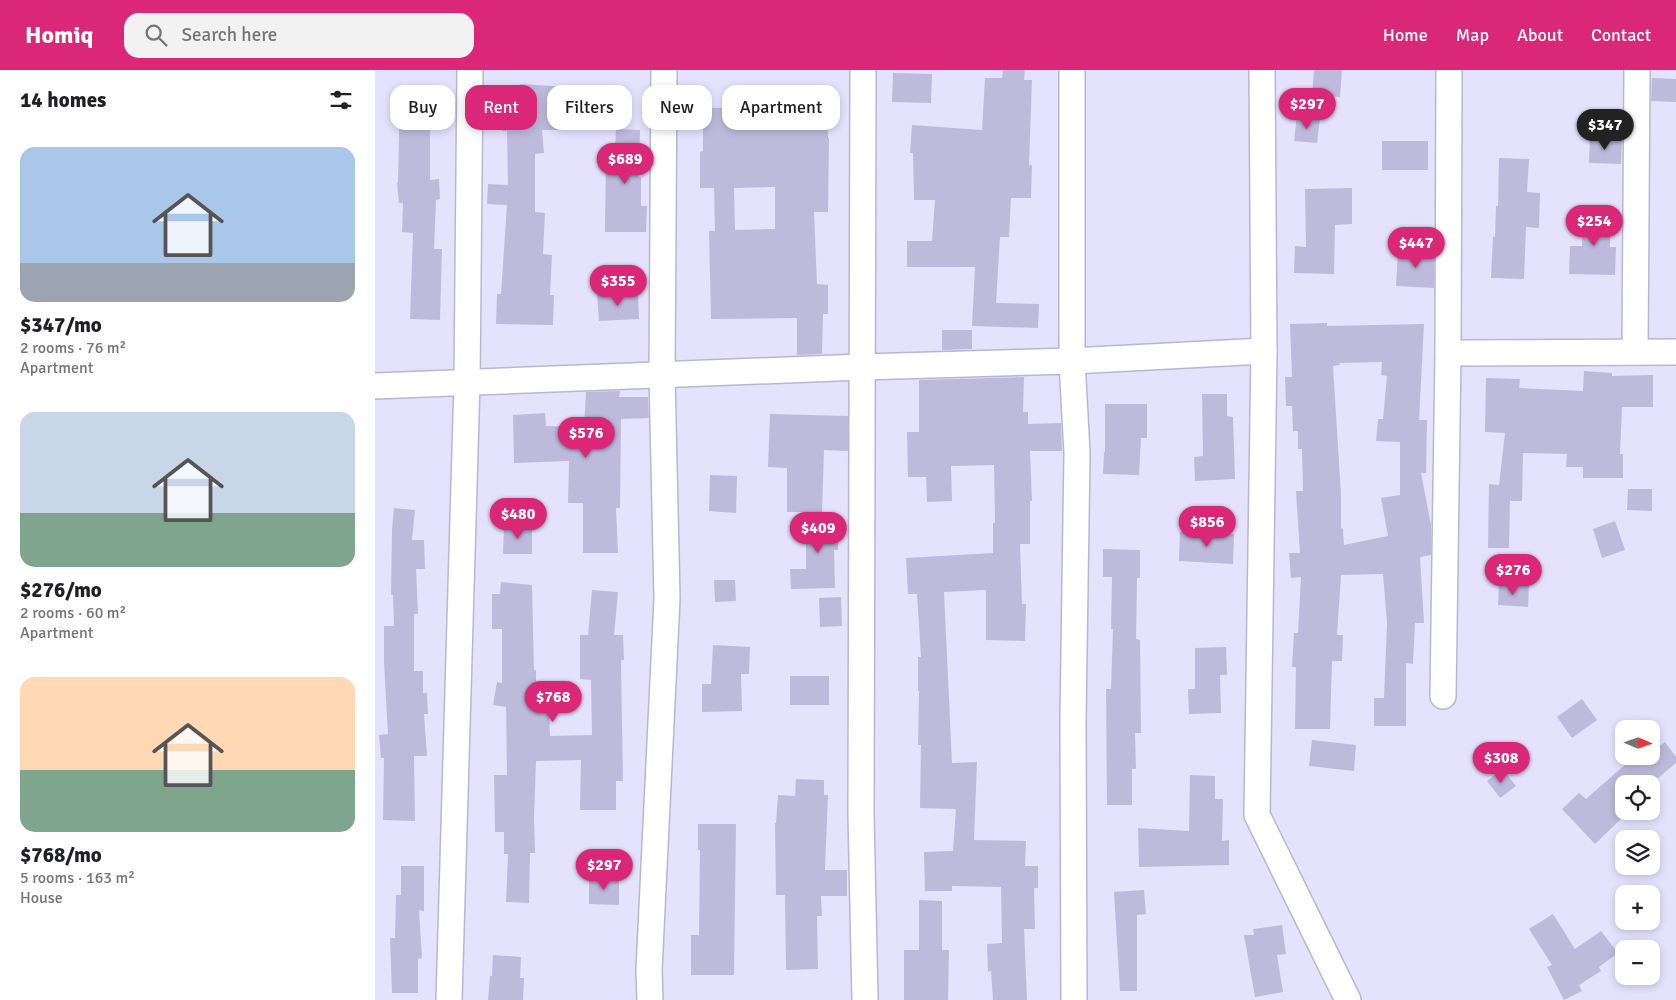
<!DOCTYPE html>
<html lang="en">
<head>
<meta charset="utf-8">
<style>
  :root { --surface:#fff; --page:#f2f2f2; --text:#202124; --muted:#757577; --accent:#db2777 }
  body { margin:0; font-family:Signika,sans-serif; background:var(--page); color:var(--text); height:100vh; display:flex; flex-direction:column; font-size:19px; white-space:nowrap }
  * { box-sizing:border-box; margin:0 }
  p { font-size:16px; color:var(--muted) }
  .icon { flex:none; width:28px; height:28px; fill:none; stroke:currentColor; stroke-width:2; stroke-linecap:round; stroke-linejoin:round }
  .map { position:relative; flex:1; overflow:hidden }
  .sheet { display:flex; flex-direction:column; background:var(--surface); width:375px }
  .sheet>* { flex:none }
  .banner { position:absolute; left:15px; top:15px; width:475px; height:45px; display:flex; gap:10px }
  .needle { width:32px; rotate:92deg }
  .buttons { position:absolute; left:1240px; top:650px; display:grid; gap:10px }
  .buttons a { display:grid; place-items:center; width:45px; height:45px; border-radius:10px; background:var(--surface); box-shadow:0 2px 8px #0003; font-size:25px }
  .price { position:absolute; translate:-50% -42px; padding:0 11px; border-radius:18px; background:var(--accent); color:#fff; font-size:16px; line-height:32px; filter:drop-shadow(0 1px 2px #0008) }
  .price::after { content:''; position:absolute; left:50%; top:30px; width:15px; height:11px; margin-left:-8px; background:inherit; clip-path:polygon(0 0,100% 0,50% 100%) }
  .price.current { background:#222; color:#fff }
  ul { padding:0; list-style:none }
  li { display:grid; align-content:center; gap:10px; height:265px; padding:0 20px }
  li span { display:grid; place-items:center; height:155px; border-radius:15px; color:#555 }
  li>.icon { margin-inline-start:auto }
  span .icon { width:90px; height:90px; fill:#fffc; stroke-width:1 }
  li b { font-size:21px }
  h2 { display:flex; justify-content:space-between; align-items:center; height:60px; padding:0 20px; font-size:21px }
  .tag { padding:0 18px; border-radius:15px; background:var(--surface); box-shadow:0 2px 8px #0003; font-size:18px; line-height:45px }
  .tag.current { background:var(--accent); color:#fff }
  header { display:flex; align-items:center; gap:30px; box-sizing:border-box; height:70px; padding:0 25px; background:var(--accent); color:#fff }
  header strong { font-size:24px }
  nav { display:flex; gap:28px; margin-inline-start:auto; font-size:18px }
  .search { width:350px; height:45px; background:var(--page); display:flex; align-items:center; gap:12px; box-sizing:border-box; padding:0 18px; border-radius:15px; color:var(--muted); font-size:19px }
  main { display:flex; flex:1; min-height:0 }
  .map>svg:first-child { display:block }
</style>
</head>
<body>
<header>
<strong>Homiq</strong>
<div class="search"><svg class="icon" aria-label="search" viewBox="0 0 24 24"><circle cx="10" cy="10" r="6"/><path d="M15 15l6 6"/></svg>Search here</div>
<nav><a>Home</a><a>Map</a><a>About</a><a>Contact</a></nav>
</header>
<main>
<section class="sheet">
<h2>14 homes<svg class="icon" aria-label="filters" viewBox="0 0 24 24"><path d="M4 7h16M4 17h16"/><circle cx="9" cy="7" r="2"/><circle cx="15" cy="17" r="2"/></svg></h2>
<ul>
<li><span style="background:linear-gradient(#a9c7e8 75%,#9aa5b1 0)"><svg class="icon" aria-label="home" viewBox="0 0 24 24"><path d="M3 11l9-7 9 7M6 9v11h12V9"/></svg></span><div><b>$347/mo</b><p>2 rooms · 76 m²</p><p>Apartment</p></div></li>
<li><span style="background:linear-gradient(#c9d6e8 65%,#7fa58c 0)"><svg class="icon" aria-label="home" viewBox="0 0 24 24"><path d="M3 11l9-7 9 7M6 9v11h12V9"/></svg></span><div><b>$276/mo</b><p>2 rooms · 60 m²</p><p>Apartment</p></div></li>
<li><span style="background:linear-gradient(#ffd9b3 60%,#7fa58c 0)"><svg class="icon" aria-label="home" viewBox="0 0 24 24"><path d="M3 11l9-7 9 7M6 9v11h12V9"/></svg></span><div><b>$768/mo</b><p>5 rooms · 163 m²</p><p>House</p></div></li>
</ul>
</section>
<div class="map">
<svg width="1301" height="930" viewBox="0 0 1301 930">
  <rect width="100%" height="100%" fill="#e5e2fe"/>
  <g fill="#bebadc" fill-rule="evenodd">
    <path d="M 628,0 L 650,0 L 649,10 L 657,10 L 654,95 L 657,95 L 656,128 L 636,128 L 634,167 L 625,167 L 621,233 L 664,234 L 663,258 L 597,256 L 600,197 L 532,197 L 532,171 L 557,171 L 560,130 L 539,130 L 538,83 L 535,83 L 537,55 L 607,60 L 610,8 L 627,8 Z"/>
    <path d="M 939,0 L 967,0 L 965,27 L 937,25 Z"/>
    <path d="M 518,3 L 557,4 L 556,33 L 517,32 Z"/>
    <path d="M 1277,8 L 1301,9 L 1301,32 L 1276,31 Z"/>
    <path d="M 145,14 L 223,19 L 222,39 L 182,36 L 182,60 L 167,60 L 169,83 L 160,84 L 160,142 L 170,143 L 168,184 L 177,185 L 175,225 L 179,225 L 178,255 L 121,254 L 122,224 L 126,224 L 132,135 L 112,134 L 113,114 L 133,115 L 132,61 L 127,61 L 126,29 L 144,29 Z"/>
    <path d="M 25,21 L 59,22 L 58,60 L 55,60 L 55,110 L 64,109 L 65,129 L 61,130 L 59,179 L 67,179 L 65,250 L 35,249 L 38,163 L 27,162 L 28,133 L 24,133 L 22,113 L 23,112 Z"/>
    <path d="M 453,37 L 453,68 L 454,68 L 453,142 L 439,142 L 442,214 L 453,215 L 453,244 L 448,244 L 447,284 L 422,285 L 422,248 L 336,249 L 334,161 L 340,161 L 339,118 L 325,118 L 325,82 L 328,81 L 328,38 ZM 400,117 L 400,159 L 360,160 L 359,118 Z"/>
    <path d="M 922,46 L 945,48 L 942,73 L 919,71 Z"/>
    <path d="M 241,59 L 265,60 L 264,107 L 266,107 L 266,136 L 272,136 L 271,162 L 230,162 L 231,81 L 240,81 Z"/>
    <path d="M 1215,68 L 1247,69 L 1246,94 L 1214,93 Z"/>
    <rect x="1007" y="71" width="46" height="29"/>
    <path d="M 1124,88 L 1154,89 L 1152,122 L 1165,123 L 1164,158 L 1151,157 L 1149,209 L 1116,208 L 1118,166 L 1120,167 L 1121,136 L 1123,136 Z"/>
    <path d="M 977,118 L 977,154 L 960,155 L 959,204 L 919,203 L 920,176 L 931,177 L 930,119 Z"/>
    <path d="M 1208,140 L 1235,141 L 1235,177 L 1241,177 L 1240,205 L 1194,204 L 1195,176 L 1207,176 Z"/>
    <path d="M 1023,181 L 1059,182 L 1059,218 L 1021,216 Z"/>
    <path d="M 263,223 L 264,249 L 224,251 L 222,225 Z"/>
    <path d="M 952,253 L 952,256 L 1049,254 L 1044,350 L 1052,350 L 1051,403 L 1046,403 L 1056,455 L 1056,485 L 1045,487 L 1049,553 L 1040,553 L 1038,594 L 1031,593 L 1031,656 L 999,656 L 999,628 L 1009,628 L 1012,553 L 1008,504 L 966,505 L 962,565 L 968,565 L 967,591 L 957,591 L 955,659 L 920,659 L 921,597 L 917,597 L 919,563 L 923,563 L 926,507 L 916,508 L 914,483 L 925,483 L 921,421 L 928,421 L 927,379 L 923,379 L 923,361 L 918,361 L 917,336 L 911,336 L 910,307 L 917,307 L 915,254 ZM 1007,292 L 1006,305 L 1012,306 L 1008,349 L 1003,349 L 1001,371 L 1025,372 L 1025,425 L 1006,428 L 1013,466 L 969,475 L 968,459 L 966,458 L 966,425 L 958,296 L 965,295 L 964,293 Z"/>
    <path d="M 567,260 L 597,260 L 597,279 L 567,280 Z"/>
    <path d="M 1209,301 L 1237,303 L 1237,306 L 1278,305 L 1278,337 L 1247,337 L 1245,384 L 1248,384 L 1248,408 L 1208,408 L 1208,397 L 1191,397 L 1192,384 L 1148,383 L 1147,431 L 1135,431 L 1134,478 L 1113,478 L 1114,414 L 1124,415 L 1130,363 L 1110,362 L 1111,308 L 1145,309 L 1144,318 L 1208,321 Z"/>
    <path d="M 649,307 L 648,342 L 653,342 L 653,354 L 686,353 L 687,381 L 655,381 L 657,431 L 655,431 L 655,474 L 645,474 L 647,534 L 651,534 L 650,571 L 611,570 L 611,520 L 569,522 L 577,693 L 602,692 L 599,770 L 651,771 L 650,796 L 663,796 L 663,818 L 659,818 L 660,859 L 649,859 L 652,930 L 618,930 L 616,901 L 613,902 L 612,874 L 627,873 L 626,817 L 577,816 L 577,821 L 550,821 L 549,782 L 578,781 L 581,739 L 545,738 L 546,675 L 543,675 L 544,621 L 543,621 L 543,587 L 546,587 L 542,524 L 533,524 L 531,488 L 618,483 L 618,453 L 620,453 L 619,395 L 576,396 L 577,431 L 552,432 L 551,407 L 533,407 L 532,362 L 544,362 L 544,310 Z"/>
    <path d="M 245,321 L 244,327 L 273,327 L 274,348 L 246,349 L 245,438 L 241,438 L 243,483 L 208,483 L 208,433 L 193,433 L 194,391 L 139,393 L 138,345 L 170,343 L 171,356 L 209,357 L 211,322 Z"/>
    <path d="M 827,324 L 852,324 L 852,346 L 858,347 L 860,409 L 820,411 L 819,387 L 828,386 Z"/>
    <path d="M 730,334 L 772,334 L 772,368 L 766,368 L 764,405 L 728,404 L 729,382 L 730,382 Z"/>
    <path d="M 395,344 L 473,346 L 473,381 L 449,380 L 447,442 L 412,442 L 412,398 L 393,397 Z"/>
    <path d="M 335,405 L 362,406 L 361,443 L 334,441 Z"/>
    <path d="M 1253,419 L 1277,419 L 1277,441 L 1252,440 Z"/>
    <path d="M 19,438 L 40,440 L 37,470 L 49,470 L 50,499 L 41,499 L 43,544 L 39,544 L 39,601 L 48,601 L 48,623 L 52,623 L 53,644 L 49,644 L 52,686 L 39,686 L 40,751 L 8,750 L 9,688 L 6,688 L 4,665 L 13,664 L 9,593 L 9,556 L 19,556 L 18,525 L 16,525 L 17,460 Z"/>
    <path d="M 431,446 L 464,446 L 463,480 L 459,480 L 460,518 L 416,519 L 415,499 L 431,499 Z"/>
    <path d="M 1240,451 L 1250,480 L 1227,488 L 1218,459 Z"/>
    <path d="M 129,456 L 157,457 L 157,484 L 128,484 Z"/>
    <path d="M 805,462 L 859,464 L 858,494 L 804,491 Z"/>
    <path d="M 728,479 L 765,480 L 765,508 L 762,508 L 761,569 L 765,570 L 766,663 L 760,663 L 761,699 L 757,699 L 757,735 L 732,735 L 731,619 L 736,619 L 738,559 L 736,559 L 737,507 L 728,507 Z"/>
    <path d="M 339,510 L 360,510 L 361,531 L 340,532 Z"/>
    <path d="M 126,512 L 157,515 L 159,600 L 161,600 L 161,613 L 173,613 L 175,666 L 217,665 L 216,610 L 205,609 L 205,565 L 213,565 L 217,520 L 243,522 L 239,565 L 248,565 L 249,590 L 246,590 L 248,711 L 241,711 L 241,740 L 205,740 L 206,690 L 161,691 L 159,748 L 160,783 L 155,783 L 154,833 L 131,832 L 133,784 L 129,784 L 129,762 L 120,762 L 119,705 L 132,705 L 131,637 L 118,635 L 122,612 L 127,613 L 127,559 L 117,559 L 117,524 L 125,524 Z"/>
    <path d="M 1124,514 L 1154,516 L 1153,537 L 1123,535 Z"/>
    <path d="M 466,527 L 467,556 L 445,557 L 444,528 Z"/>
    <path d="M 338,575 L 375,577 L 374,604 L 366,604 L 367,641 L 327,642 L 327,614 L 336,614 Z"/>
    <path d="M 851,577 L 852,605 L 845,605 L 846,643 L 814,644 L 813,619 L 820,619 L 820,578 Z"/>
    <rect x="415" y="606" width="39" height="29"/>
    <path d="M 1207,629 L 1222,650 L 1197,668 L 1182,647 Z"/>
    <path d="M 937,670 L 981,675 L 979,701 L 934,696 Z"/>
    <path d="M 1290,672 L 1301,687 L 1301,693 L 1276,714 L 1249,714 L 1249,746 L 1220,774 L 1187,739 L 1204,723 L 1211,729 L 1260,686 L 1276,686 L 1276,682 Z"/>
    <path d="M 1128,699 L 1141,716 L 1125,728 L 1112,711 Z"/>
    <path d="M 815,705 L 840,706 L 840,729 L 848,729 L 847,771 L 854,770 L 854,795 L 764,797 L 763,758 L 814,761 Z"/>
    <path d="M 421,709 L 449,710 L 449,725 L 453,725 L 450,800 L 472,800 L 472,826 L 446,826 L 447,846 L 442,846 L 443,899 L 411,900 L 410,825 L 401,825 L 400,753 L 401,753 L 403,725 L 420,726 Z"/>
    <path d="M 323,754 L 361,754 L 359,905 L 316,905 L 316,865 L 324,865 L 325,780 L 323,780 Z"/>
    <path d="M 26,796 L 49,796 L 49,841 L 44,840 L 47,888 L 43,889 L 43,923 L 17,923 L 15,868 L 20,868 L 21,825 L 26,825 Z"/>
    <path d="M 214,807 L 244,808 L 244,835 L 214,834 Z"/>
    <path d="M 769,820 L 771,844 L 762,845 L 762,921 L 745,921 L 739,822 Z"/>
    <path d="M 544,830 L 567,831 L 567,880 L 574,880 L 573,930 L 529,930 L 529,880 L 544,880 Z"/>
    <path d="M 1178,844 L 1200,879 L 1226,861 L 1243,883 L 1224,897 L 1226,901 L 1204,915 L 1207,921 L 1189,930 L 1172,897 L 1177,895 L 1154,859 Z"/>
    <path d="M 907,855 L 911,884 L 902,885 L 908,922 L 880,927 L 869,865 L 879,865 L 878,859 Z"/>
    <path d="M 118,885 L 146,887 L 145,908 L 149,908 L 148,930 L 113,930 L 115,906 L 117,906 Z"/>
  </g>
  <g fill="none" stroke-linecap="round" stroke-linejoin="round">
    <g stroke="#b9b5d7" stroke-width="28">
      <g id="minor">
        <path d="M 488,0 L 486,744 L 490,930"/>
        <path d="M 697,0 L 697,291 L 702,383 L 698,648 L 699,930"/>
        <path d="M 887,0 L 889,281 L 882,745 L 973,930"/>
        <path d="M 1260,282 L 1262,0"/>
        <path d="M 1073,283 L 1301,282"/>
        <path d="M 0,316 L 487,297 L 697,291 L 889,281"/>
        <path d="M 1068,626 L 1073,283 L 1074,0"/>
        <path d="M 74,930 L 92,312 L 95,0"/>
        <path d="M 275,930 L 274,900 L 292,529 L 287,305 L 289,0"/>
      </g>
    </g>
    <use href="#minor" stroke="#fff" stroke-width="25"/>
  </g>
</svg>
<div class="buttons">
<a><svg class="needle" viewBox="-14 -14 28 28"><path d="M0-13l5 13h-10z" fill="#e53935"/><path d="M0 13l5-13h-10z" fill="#757577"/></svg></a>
<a><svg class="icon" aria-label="locate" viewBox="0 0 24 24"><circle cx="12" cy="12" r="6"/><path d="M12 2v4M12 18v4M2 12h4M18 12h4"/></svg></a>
<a><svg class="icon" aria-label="layers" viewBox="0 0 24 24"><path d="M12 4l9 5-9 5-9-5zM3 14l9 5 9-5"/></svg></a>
<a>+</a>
<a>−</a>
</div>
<b class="price" style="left:932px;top:60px">$297</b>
<b class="price current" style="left:1230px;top:81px">$347</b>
<b class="price" style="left:250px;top:115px">$689</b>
<b class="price" style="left:1219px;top:177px">$254</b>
<b class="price" style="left:1041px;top:199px">$447</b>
<b class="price" style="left:243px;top:237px">$355</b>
<b class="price" style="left:211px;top:389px">$576</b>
<b class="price" style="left:143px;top:470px">$480</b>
<b class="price" style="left:832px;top:478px">$856</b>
<b class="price" style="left:443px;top:484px">$409</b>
<b class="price" style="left:1138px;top:526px">$276</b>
<b class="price" style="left:178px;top:653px">$768</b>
<b class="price" style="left:1126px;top:714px">$308</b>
<b class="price" style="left:229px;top:821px">$297</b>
<div class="banner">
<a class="tag">Buy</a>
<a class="tag current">Rent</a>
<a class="tag">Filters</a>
<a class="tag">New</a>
<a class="tag">Apartment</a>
</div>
</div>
</main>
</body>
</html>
